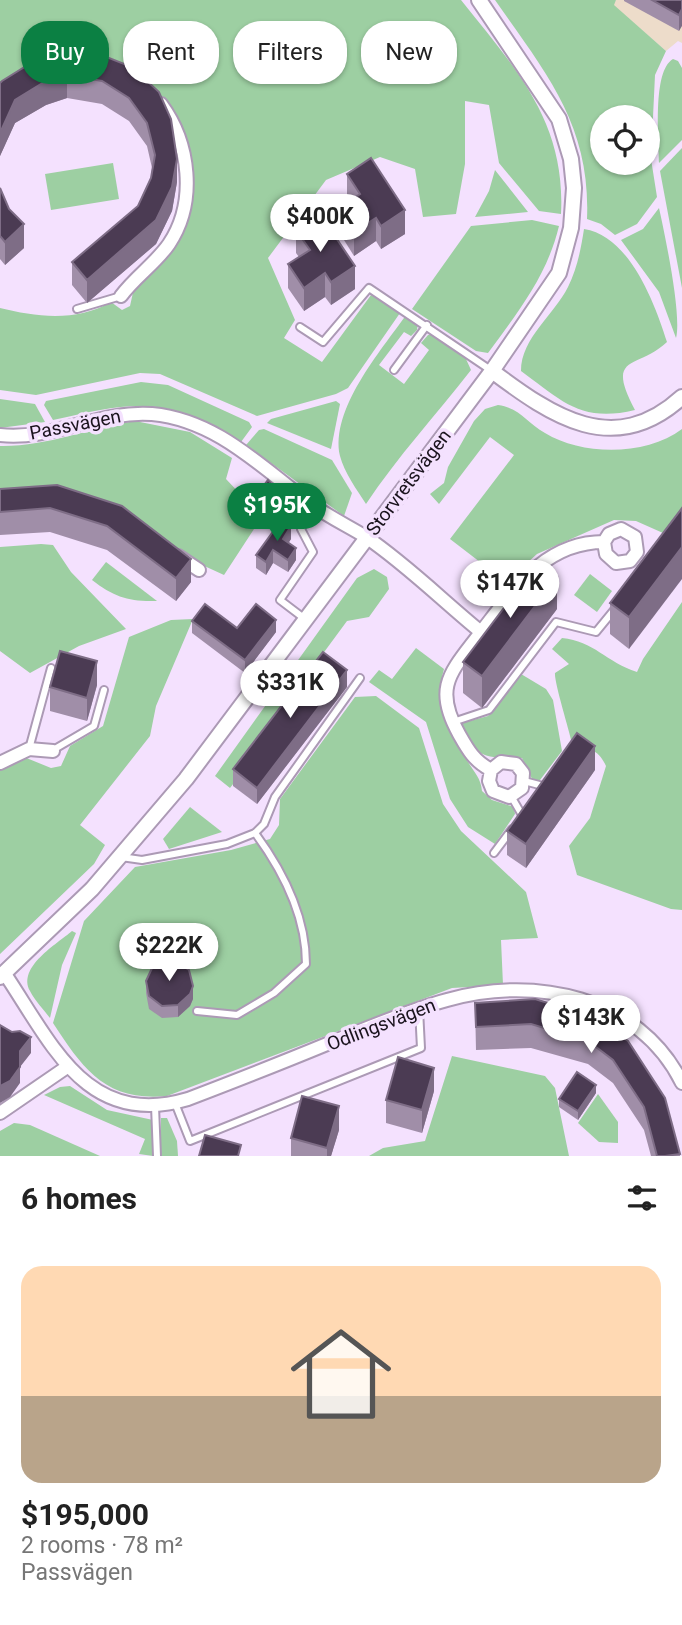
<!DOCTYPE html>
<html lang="en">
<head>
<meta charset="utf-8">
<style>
  :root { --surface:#fff; --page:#f2f2f2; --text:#222; --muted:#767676; --accent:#0b8043 }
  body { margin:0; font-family:Roboto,sans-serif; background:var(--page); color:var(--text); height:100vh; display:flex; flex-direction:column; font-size:26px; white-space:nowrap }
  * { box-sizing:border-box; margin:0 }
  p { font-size:23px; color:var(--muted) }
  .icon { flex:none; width:38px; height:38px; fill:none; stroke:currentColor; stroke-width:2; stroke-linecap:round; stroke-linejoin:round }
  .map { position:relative; height:1156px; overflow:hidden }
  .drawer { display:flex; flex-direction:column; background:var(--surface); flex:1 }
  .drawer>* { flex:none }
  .banner { position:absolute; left:21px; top:21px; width:640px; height:63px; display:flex; gap:14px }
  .controls { position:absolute; left:590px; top:105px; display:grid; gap:14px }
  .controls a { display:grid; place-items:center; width:70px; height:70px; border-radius:50%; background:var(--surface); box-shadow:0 2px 5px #0004; font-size:35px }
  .price { position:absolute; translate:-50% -60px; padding:0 16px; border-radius:24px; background:#fff; color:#222; font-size:23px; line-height:46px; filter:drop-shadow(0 2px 4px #0008) }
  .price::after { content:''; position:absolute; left:50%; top:42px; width:21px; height:16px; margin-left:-10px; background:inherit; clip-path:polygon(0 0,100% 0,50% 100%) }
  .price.active { background:var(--accent); color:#fff }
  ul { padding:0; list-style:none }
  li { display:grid; align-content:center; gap:14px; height:371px; padding:0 21px }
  li span { display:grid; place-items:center; height:217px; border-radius:21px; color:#555 }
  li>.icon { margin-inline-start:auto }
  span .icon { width:126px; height:126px; fill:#fffc; stroke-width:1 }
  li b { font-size:30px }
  h2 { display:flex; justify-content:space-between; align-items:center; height:84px; padding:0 21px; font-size:30px }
  .tag { padding:0 24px; border-radius:28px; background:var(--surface); box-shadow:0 2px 5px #0004; font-size:24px; line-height:63px }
  .tag.active { background:var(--accent); color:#fff }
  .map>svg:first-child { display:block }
</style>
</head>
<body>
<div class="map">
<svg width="682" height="1156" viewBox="0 0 682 1156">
  <rect width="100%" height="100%" fill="#f4e1fe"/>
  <path fill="#eddcca" d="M 616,0 L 682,0 L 682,43 L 678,41 L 666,51 L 613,5 Z"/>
  <g fill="#9dcfa2" fill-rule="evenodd">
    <path d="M 0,0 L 461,0 C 515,68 566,121 561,214 L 539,211 L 499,163 L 489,105 L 465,101 L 465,164 L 456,214 L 423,217 L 415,169 L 380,157 L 326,180 L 268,258 L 295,320 L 284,338 L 322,362 L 371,295 L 400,313 L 348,388 L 336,394 L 257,416 L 160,374 L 140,373 L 36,395 L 0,390 L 0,308 C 36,317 77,322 111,302 L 122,310 L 130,306 L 134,288 L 183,230 L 192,199 L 193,176 L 183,128 L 160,95 L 0,86 Z"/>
    <path d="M 495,0 L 616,0 L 614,5 L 666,51 L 655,75 L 651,159 L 657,197 L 637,224 L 615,235 L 601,224 L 587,219 C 591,125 546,73 495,0 ZM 602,117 L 648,117 L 648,163 L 602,163 Z"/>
    <path d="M 673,59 L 678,61 L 682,68 L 682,140 L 659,163 C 659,140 652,71 673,59 Z"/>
    <path d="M 682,148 L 682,288 L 660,171 Z"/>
    <path d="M 113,163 L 119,199 L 51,210 L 45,174 Z"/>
    <path d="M 495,170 L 528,212 L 475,217 L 489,191 Z"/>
    <path d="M 659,208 C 665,235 682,316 676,338 L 659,292 L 621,240 L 643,229 Z"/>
    <path d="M 532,220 L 559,226 C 547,276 518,312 488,353 L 476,351 L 412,309 L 471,226 Z"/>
    <path d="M 584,229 C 630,236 655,304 667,342 C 637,370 605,353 635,410 C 581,423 562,401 521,371 C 521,338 554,315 568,287 C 577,269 581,249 584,229 Z"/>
    <path d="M 406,315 L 418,323 L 417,330 L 411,336 L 404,332 L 379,365 L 404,384 L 429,350 L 421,343 L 428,335 L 434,335 L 466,359 L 471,370 C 436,415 398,456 366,504 C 357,490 344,472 340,456 C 330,409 381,351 406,315 Z"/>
    <path d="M 141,382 L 168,385 L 249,422 L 252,427 L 241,442 C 168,395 134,401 53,420 L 44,405 L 46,401 Z"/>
    <path d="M 0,399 L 35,404 L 45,422 L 0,428 Z"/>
    <path d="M 336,401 L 340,404 L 331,449 L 267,423 L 271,419 Z"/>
    <path d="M 498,405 C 520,408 527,423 545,433 C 583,456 646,456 682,429 L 682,526 L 663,533 L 636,521 L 614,520 L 537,554 L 506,582 L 450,539 L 514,455 L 490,437 L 439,504 L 430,494 L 444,483 L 448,467 L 474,421 L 485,409 Z"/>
    <path d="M 135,421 L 190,432 L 232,458 L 226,479 L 244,498 L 255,519 L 254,529 L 224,575 L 200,564 L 114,504 L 53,489 L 0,490 L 0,446 C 45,447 90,428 135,421 Z"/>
    <path d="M 264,429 L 332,460 L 352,493 L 344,516 L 246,445 L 259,430 Z"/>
    <path d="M 41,544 L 53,545 L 71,572 L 126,629 L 79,646 L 30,673 L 0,651 L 0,547 Z"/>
    <path d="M 106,562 L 157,601 C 129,602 114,597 92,580 Z"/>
    <path d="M 374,569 L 387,577 L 389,589 L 369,617 L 347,621 L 319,659 L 323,668 L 230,788 L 215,776 L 357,578 Z"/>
    <path d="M 590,574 L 612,591 L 597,612 L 574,595 Z"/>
    <path d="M 682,602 L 682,910 L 671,909 L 577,875 L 569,846 L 590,818 L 606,766 C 599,750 588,747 572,744 C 569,729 554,682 555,673 L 569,664 L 552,649 L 562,638 C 594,641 606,662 637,672 L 643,659 Z"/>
    <path d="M 193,619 L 156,706 L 150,736 L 80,825 L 105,845 L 94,864 L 0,954 L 0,770 L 24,757 L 51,768 L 61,766 L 70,746 L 103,726 L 129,637 L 171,620 Z"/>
    <path d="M 416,648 L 444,669 C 434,704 450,732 468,762 C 474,772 481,778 482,791 L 492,800 L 514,807 L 515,814 L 495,844 L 468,827 L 450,799 L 426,722 L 369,682 L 379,670 L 392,679 Z"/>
    <path d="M 521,674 L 546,689 L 553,700 L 562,751 L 540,780 L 533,781 L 522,758 C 485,757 480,761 460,727 L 462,723 L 488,716 Z"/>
    <path d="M 376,696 L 419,728 L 443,804 L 461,831 L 526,892 L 538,938 L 501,940 L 503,985 L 452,988 L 167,1096 C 106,1102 83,1069 53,1023 L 84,921 L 135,867 L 231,850 L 270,839 L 279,825 L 280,799 L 355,697 Z"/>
    <path d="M 190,807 L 222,832 L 169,849 L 163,839 Z"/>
    <path d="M 72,931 L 76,933 L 62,965 L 50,1018 C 44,1010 35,1001 30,991 C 17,967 57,944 72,931 Z"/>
    <path d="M 452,1056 L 545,1076 L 555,1088 L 569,1156 L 369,1156 L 383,1148 L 425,1141 Z"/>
    <path d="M 70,1086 L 107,1110 L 153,1120 L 153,1156 L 139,1154 L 145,1139 L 44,1095 L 60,1087 Z"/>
    <path d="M 598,1094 L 618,1122 L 618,1143 L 599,1142 L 578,1123 Z"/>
    <path d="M 161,1118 L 167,1118 L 177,1141 L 178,1156 L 161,1156 Z"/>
    <path d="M 14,1123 L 30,1125 L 100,1156 L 0,1156 L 0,1131 Z"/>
  </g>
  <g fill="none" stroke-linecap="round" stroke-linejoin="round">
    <g stroke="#ac9ab5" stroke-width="10">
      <g id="service">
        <path d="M 77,309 L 121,296"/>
        <path d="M 300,327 L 323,342 L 369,288 L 492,371"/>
        <path d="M 394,370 L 427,325"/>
        <path d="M 305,619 L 280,600 L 313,552 L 301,529 L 313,506"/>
        <path d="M 453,722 L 489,710 L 556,622 L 596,632 L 614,610"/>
        <path d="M 29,749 L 51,668"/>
        <path d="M 53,750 L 94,726 L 104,690"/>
        <path d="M 524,781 L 543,786"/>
        <path d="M 511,796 L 522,815"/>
        <path d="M 494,853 L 512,829"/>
        <path d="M 121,857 L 142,860 L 227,844 L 255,833 L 264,824 L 275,797 L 360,678"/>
        <path d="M 197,1011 L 237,1015 L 274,993 L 306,964 C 306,916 283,871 255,833"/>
        <path d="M 175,1103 L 190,1141 L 421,1048 L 419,1009"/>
        <path d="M 155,1106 L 157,1156"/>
      </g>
    </g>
    <g stroke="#ac9ab5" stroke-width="16">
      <g id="minor">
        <path d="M 121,296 C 135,277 156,263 169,244 C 197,202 190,143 161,104"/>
        <path d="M 0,435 C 51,441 100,410 152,414 C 217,420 262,468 311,504 C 329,517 348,526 366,537 C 406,564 443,601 481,632 C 452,671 432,686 459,734 C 468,750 474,761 491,770 L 489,781 L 493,791 L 509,797 L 522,788 L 523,773 L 516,764 L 501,762 L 491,770"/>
        <path d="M 178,556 L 199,570"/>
        <path d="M 481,632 C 514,590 544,542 604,542 L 609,534 L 621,529 L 635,537 L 637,552 L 630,561 L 616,563 L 606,554 L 604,542"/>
        <path d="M 0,763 L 29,749 L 53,751"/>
        <path d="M 5,974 C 52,1044 87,1129 188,1099 C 235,1081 281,1063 327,1044 C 366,1029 406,1011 447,1000 C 534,975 639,996 682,1083"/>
        <path d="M 0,1113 L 67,1067"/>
      </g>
    </g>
    <g stroke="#ac9ab5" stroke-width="18">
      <g id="tertiary">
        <path d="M 492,371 C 552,416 614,459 682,397"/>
        <path d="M 0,977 L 92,889 L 186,779 L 492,371 L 559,273 L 571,228 L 574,188 L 571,159 L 559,119 L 479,0"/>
      </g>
    </g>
    <use href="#service" stroke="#fff" stroke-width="6"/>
    <use href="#minor" stroke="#fff" stroke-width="12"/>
    <use href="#tertiary" stroke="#fff" stroke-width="14"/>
  </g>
  <g fill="#a08ea8">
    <path d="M 624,0 L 682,0 L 679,31 L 624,1 Z"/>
    <path d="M 132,67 L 177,182 L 172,211 L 156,244 L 87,303 L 72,285 L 72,262 L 138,206 L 151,178 L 152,168 L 147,146 L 129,121 L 102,104 L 67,98 L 46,105 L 15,123 L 0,156 L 0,83 Z"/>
    <path d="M 347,174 L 405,234 L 381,249 L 376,241 L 354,256 L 339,232 L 339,209 L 350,202 L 347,198 Z"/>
    <path d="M 0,188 L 24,248 L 5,265 L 0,259 Z"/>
    <path d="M 296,230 L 355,289 L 331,305 L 325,297 L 304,311 L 288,288 L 288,264 L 299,257 L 296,253 Z"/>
    <path d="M 57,485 L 191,582 L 176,601 L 107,550 L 50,532 L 0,535 L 0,489 Z"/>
    <path d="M 262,488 L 272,489 L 267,496 L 262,492 Z"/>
    <path d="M 682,508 L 629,649 L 610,634 L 610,603 Z"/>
    <path d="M 274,525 L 291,539 L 288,543 L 296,560 L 288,572 L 273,563 L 266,575 L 256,568 L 256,555 L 274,531 Z"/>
    <path d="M 557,609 L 482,708 L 463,693 L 463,662 Z"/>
    <path d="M 192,621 L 237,628 L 276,632 L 245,673 L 192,633 Z"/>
    <path d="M 97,685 L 87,721 L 50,711 L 50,687 Z"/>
    <path d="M 347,687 L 257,804 L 233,786 L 233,769 Z"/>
    <path d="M 595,770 L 526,868 L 507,855 L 507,831 Z"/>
    <path d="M 146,981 L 193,999 L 190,1006 L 178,1017 L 162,1018 L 149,1009 L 146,993 Z"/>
    <path d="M 475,1003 L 596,1018 L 680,1154 L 680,1156 L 651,1156 L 644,1130 L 613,1083 L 588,1064 L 531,1048 L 476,1050 Z"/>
    <path d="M 434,1091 L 422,1133 L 386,1123 L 386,1100 Z"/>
    <path d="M 596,1093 L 578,1120 L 559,1107 L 559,1099 Z"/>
    <path d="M 339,1130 L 331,1156 L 291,1156 L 291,1138 Z"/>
  </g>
  <g fill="#7e6d86">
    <path d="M 682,9 L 682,26 L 679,31 L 679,15 Z"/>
    <path d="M 67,75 L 67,98 L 46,105 L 15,123 L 0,156 L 0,133 L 15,100 L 46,81 Z"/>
    <path d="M 177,159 L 177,182 L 172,211 L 156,244 L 87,303 L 87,280 Z"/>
    <path d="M 405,210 L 405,234 L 381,249 L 381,226 Z"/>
    <path d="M 376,218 L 376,241 L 354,256 L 354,232 Z"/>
    <path d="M 24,224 L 24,248 L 5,265 L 5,242 Z"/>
    <path d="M 355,266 L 355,289 L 331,305 L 331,282 Z"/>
    <path d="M 325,273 L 325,297 L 304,311 L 304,288 Z"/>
    <path d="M 272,485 L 272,489 L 267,496 L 267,491 Z"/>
    <path d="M 291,526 L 291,539 L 283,552 L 283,539 Z"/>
    <path d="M 682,547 L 682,579 L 629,649 L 629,617 Z"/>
    <path d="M 296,548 L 296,560 L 288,572 L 288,560 Z"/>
    <path d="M 273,550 L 273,563 L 266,575 L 266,562 Z"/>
    <path d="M 191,559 L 191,582 L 176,601 L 176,578 Z"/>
    <path d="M 557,577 L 557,609 L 482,708 L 482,676 Z"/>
    <path d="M 276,620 L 276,632 L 245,673 L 245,660 Z"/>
    <path d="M 97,661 L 97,685 L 87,721 L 87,698 Z"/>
    <path d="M 347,670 L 347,687 L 257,804 L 257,788 Z"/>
    <path d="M 595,746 L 595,770 L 526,868 L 526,844 Z"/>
    <path d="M 193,986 L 193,999 L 190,1006 L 178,1017 L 178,1005 Z"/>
    <path d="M 31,1037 L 31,1053 L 20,1067 L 20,1083 L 10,1097 L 0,1103 L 0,1086 L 20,1051 Z"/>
    <path d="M 434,1068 L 434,1091 L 422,1133 L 422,1110 Z"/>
    <path d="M 596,1085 L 596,1093 L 578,1120 L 578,1111 Z"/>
    <path d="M 339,1106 L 339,1130 L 331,1156 L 327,1156 L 327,1148 Z"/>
  </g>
  <g fill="#4b3b53" stroke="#7e6d86" stroke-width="2">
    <path d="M 652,0 L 682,0 L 682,9 L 679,15 Z"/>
    <path d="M 68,52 L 99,54 L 132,67 L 159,92 L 171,119 L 177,159 L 172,187 L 156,220 L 87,280 L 72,262 L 138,206 L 151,178 L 155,155 L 147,123 L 129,98 L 102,81 L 67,75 L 46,81 L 15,100 L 0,133 L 0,83 L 2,81 L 39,58 Z"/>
    <path d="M 371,158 L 405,210 L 381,226 L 376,218 L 354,232 L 339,209 L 360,194 L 347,174 Z"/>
    <path d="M 0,188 L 9,209 L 24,224 L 5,242 L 0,236 Z"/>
    <path d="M 320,214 L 355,266 L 331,282 L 325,273 L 304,288 L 288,264 L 310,250 L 296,230 Z"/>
    <path d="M 268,480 L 272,485 L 267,491 L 262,488 Z"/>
    <path d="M 57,485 L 122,506 L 191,559 L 176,578 L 107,526 L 50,508 L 0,512 L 0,489 Z"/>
    <path d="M 682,508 L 682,547 L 629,617 L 610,603 Z"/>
    <path d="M 278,518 L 291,526 L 283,539 L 296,548 L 288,560 L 273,550 L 266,562 L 256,555 L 277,526 L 274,525 Z"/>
    <path d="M 538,563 L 557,577 L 482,676 L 463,662 Z"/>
    <path d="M 205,604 L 237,628 L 256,604 L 276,620 L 245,660 L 192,621 Z"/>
    <path d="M 60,651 L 97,661 L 87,698 L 50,687 Z"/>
    <path d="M 323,652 L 347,670 L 257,788 L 233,769 Z"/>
    <path d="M 577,733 L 595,746 L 526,844 L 507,831 Z"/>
    <path d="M 160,961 L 176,961 L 189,970 L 193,986 L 190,994 L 178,1005 L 162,1006 L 149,996 L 146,981 L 153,966 Z"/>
    <path d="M 535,999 L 596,1018 L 628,1041 L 665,1098 L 680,1154 L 665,1156 L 657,1156 L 644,1107 L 613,1060 L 588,1041 L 531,1024 L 476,1027 L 475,1003 Z"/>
    <path d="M 0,1025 L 12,1032 L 20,1031 L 31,1037 L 20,1051 L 20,1067 L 10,1081 L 0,1086 Z"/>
    <path d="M 398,1057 L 434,1068 L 422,1110 L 386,1100 Z"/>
    <path d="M 577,1072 L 596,1085 L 578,1111 L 559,1099 Z"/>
    <path d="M 302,1096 L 339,1106 L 327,1148 L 291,1138 Z"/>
    <path d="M 205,1135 L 241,1145 L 238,1156 L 199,1156 Z"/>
  </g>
  <g text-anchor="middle" stroke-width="7" stroke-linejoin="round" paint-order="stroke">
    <g font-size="19" fill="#1a131d" stroke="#f4e1fe">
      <text transform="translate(75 424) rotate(-11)" y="7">Passvägen</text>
      <text transform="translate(408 482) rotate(-53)" y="7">Storvretsvägen</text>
      <text transform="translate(381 1024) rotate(-21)" y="7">Odlingsvägen</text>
    </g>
  </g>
</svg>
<div class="controls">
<a><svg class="icon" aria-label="locate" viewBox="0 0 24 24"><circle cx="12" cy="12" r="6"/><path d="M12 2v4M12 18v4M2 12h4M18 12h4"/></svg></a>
</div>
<b class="price" style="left:320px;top:254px">$400K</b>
<b class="price active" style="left:277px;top:543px">$195K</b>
<b class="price" style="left:510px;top:620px">$147K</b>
<b class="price" style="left:290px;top:720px">$331K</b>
<b class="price" style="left:169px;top:983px">$222K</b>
<b class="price" style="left:591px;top:1055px">$143K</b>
<div class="banner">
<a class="tag active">Buy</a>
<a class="tag">Rent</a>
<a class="tag">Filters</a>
<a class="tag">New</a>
</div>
</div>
<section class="drawer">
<h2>6 homes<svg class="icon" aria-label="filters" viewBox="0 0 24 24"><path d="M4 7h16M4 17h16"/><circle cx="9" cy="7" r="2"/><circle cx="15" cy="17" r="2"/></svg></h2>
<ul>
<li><span style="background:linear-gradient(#ffd9b3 60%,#b9a48a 0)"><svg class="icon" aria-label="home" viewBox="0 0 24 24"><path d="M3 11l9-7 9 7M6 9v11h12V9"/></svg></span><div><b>$195,000</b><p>2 rooms · 78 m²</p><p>Passvägen</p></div></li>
</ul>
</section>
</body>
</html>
